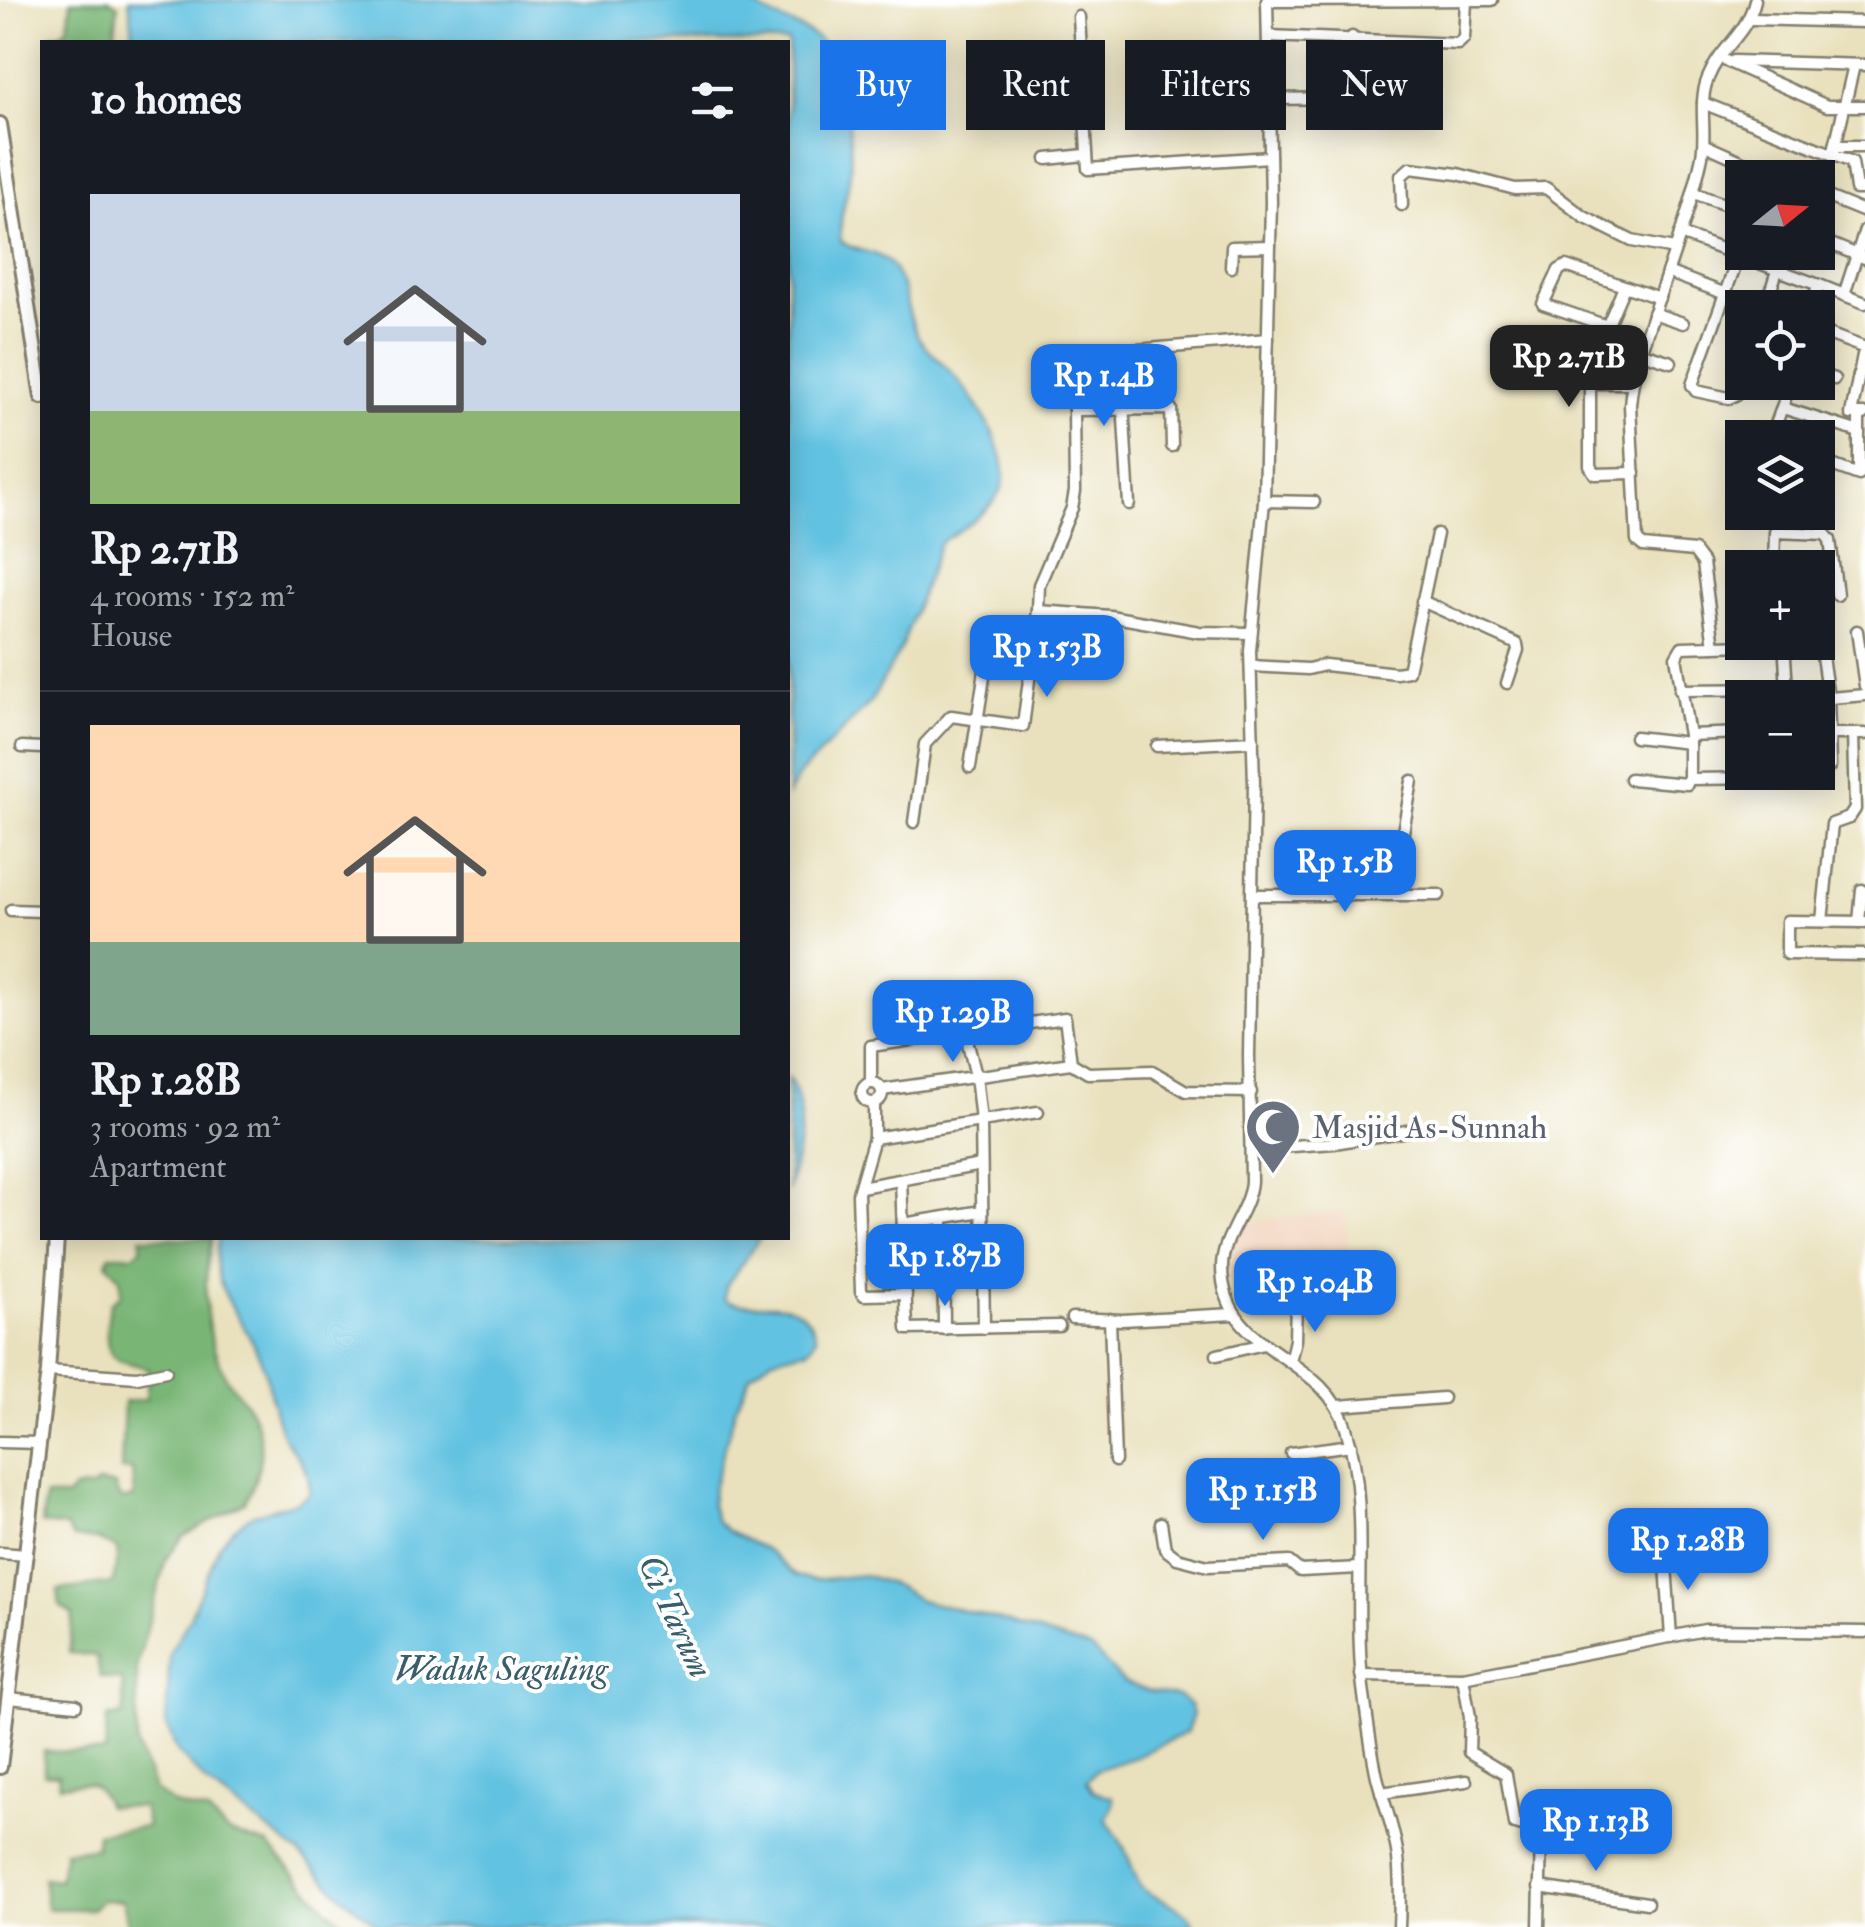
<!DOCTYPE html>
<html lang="en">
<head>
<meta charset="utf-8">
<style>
  :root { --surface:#171b24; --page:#242831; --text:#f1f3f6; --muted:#9ea1a6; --line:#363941; --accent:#1a73e8 }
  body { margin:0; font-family:"IM FELL Double Pica",serif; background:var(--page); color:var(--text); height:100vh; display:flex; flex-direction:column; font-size:38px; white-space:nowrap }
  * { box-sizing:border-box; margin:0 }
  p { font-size:32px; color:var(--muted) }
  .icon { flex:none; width:55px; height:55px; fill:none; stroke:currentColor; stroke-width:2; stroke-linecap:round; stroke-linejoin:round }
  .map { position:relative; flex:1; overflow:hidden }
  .details { position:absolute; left:40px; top:40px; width:750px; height:1200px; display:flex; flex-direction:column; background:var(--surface); border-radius:0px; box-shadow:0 5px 25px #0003 }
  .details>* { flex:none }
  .guide { position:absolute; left:820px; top:40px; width:895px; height:90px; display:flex; gap:20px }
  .needle { width:65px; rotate:72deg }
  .buttons { position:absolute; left:1725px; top:160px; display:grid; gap:20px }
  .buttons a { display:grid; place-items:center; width:110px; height:110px; border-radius:0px; background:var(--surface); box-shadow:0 5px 25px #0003; font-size:50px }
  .price { position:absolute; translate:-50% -85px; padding:0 22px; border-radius:20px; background:var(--accent); color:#fff; font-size:32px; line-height:65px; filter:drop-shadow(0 2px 5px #0008) }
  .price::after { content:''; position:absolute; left:50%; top:60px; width:30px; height:22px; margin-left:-15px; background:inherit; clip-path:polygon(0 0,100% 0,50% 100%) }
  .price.on { background:#222; color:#fff }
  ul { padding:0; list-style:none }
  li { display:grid; align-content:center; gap:20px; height:530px; padding:0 50px }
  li+li { border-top:2px solid var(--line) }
  li span { display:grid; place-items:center; height:310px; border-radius:0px; color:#555 }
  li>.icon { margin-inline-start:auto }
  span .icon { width:180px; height:180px; fill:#fffc; stroke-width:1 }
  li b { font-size:42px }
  h2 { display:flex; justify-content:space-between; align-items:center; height:120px; padding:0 50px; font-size:42px }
  .chip { padding:0 35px; border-radius:0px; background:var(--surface); box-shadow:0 5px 25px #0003; font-size:35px; line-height:90px }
  .chip.on { background:var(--accent); color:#fff }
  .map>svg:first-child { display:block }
</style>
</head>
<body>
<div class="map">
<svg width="1865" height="1927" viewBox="0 0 1865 1927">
  <rect width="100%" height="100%" fill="#fff"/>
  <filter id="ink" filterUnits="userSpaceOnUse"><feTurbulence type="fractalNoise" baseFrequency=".01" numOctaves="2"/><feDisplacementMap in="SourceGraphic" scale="20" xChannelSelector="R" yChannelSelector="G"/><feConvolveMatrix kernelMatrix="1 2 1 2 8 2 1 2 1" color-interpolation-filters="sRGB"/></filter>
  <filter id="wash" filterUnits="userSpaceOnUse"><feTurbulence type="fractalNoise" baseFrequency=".0048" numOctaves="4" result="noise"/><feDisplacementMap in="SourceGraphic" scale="40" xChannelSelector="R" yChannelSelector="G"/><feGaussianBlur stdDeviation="2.25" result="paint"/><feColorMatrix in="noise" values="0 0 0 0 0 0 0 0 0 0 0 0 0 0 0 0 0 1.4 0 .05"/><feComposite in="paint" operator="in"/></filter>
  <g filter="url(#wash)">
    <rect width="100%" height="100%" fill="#e9e1bd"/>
    <path fill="#f2d4be" d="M 1345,1211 L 1349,1260 L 1301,1267 L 1301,1293 L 1262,1298 L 1261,1279 L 1227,1281 L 1238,1223 Z"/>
    <g fill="#79b676" stroke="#4a6949" stroke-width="2.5">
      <path d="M 71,0 L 109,0 L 118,5 L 114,42 L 49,42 L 51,35 L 59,34 L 68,27 Z"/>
      <path d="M 141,1238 L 212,1238 C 202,1284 203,1332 225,1375 C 231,1386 241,1396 248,1406 C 268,1437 262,1472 245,1502 L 183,1537 L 166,1559 L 137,1665 L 137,1745 L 155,1791 L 175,1805 L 208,1813 L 227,1832 L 268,1845 L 329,1910 L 350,1927 L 128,1927 L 123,1901 L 101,1900 L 92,1909 L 47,1909 L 43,1878 L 59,1880 L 65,1851 L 95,1848 L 97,1833 L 147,1827 L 143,1807 L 107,1806 C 95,1778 87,1783 59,1785 L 58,1775 L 44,1774 L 44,1751 L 105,1753 L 107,1718 L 124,1715 L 122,1680 L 100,1677 L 97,1656 L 69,1653 L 73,1615 L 60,1606 L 58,1590 L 113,1583 L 118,1550 L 99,1540 L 73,1538 L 66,1527 L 42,1524 L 45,1497 L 67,1497 L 74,1489 L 91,1488 L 98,1483 L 115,1485 L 117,1494 L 123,1500 L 134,1497 L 132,1470 L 121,1470 L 124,1402 L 146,1399 L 149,1369 C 139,1365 126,1363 117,1359 C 100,1350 109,1317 110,1303 L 121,1295 L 120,1278 L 107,1263 L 110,1255 L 133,1255 L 141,1249 Z"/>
    </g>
    <g fill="#62c2e1" stroke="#3f6f7e" stroke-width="2.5">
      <path d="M 129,0 L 748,0 C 768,19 795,22 817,38 C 842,56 854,142 850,172 C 848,196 838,217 841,241 C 854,253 876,249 889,263 C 908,284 905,317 920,340 C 929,352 942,362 952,373 C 974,396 1020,463 998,495 C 983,518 962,528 940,543 L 901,648 L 870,703 L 800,774 L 788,795 L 788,42 L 134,42 Z"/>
      <path d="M 788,1078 C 811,1107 796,1159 788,1191 Z"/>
      <path d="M 218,1238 L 760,1238 L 726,1286 L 725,1299 C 756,1315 803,1287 816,1337 L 809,1349 L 773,1358 L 750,1375 L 735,1410 L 713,1489 L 711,1505 L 716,1521 L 729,1532 L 765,1549 L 796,1576 L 814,1580 L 865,1575 L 896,1586 L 920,1600 L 994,1618 L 1092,1649 L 1123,1682 L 1148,1691 L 1179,1696 L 1190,1705 L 1193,1714 L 1187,1732 L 1133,1758 L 1096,1770 L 1087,1781 L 1094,1792 L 1113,1797 L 1113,1806 L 1106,1819 L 1124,1847 L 1140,1887 C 1158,1902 1184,1903 1194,1927 L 381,1927 L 347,1901 L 300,1854 L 208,1784 L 177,1751 L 166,1724 L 170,1652 L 190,1617 L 219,1546 L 233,1529 L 252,1515 L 296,1502 L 309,1494 C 314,1469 291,1453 281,1432 C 271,1408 270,1381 260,1358 C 241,1311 209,1294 218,1238 Z"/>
    </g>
  </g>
  <g filter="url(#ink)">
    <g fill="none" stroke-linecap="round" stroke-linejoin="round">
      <g stroke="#827e6c" stroke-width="15">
        <g id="minor">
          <path d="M 1267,0 L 1271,202 L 1264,501 L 1250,651 L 1254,784 L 1249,1055 L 1251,1181 C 1249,1211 1222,1236 1222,1267 C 1222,1354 1324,1353 1346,1428 C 1370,1506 1353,1598 1362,1679 C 1366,1712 1370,1745 1377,1777 C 1384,1804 1395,1831 1398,1858 C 1401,1881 1400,1904 1399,1927"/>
          <path d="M 1755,0 C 1747,35 1721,46 1708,78 C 1697,104 1708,134 1701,161 C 1691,206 1675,250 1660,294 C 1648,331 1633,365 1630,405 L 1637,541 L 1643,546 L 1694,551 L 1703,563 L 1714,646 L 1682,647 L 1676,657 L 1689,735 L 1689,779 L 1772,778 L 1773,772"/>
          <path d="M 1267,1 L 1492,0"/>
          <path d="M 1079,17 L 1088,169 L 1270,157"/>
          <path d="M 1751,19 L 1865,22"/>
          <path d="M 1269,36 L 1458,44 L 1464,38 L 1466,1"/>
          <path d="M 1726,61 L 1827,106 L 1865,106"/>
          <path d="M 1734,61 L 1865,65"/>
          <path d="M 973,73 L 1081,58"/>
          <path d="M 1188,85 L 1270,80"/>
          <path d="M 1271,99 L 1348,98 L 1352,37"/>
          <path d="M 1703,103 L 1852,162 L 1856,189 L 1865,189"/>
          <path d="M 1705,145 L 1779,178"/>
          <path d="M 1835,146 L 1865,146"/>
          <path d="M 1833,155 L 1854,65"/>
          <path d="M 1047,159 L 1085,155"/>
          <path d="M 1694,193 L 1742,211"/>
          <path d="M 1818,193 L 1865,212"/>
          <path d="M 1402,205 L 1401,176 L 1410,168 L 1458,174 L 1515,189 L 1546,188 L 1584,217 L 1632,241 L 1674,249"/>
          <path d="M 1865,230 L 1844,295 L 1865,303"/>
          <path d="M 1680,234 L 1819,285 L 1810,308"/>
          <path d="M 1818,239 L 1865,258"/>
          <path d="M 1739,255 L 1692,385 L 1696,391 L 1729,398 L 1737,394 L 1742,377"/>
          <path d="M 1231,267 L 1232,247 L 1270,246"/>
          <path d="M 1667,272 L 1726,294"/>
          <path d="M 1819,285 L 1844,295"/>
          <path d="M 1624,287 L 1590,366 L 1590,466 L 1595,474 L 1634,473"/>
          <path d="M 1765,308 L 1783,252"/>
          <path d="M 1653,313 L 1683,323"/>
          <path d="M 1818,330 L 1865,348"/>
          <path d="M 1645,339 L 1543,304 L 1559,270 L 1566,266 L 1659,298"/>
          <path d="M 1561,349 L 1593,357"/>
          <path d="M 1120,351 L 1129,504"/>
          <path d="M 1639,352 L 1671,362"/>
          <path d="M 1863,355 L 1851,414 L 1864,414"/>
          <path d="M 1040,358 L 1268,339"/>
          <path d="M 1818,374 L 1834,379"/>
          <path d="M 1589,383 L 1632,383"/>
          <path d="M 1783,408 L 1859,432"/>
          <path d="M 1074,410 L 1171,409 L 1172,446"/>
          <path d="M 1771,438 L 1791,382"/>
          <path d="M 1818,460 L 1859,475 L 1859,414"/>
          <path d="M 1264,501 L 1314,502"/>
          <path d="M 1774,568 L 1775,532 L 1825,534 L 1830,540 L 1837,595"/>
          <path d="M 1818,576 L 1834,576"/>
          <path d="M 1422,601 L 1517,644 L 1518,650 L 1507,683"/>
          <path d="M 1038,611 L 1110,616 L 1199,632 L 1251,633"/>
          <path d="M 1857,631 L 1865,686"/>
          <path d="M 1714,646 L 1784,644"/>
          <path d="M 1076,657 L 1082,614"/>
          <path d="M 1251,666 L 1308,669 L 1325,665 L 1396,673 L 1408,671 L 1437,534"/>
          <path d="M 1680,690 L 1787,689 L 1784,642"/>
          <path d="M 1818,699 L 1865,695"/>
          <path d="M 1829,734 L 1865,734"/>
          <path d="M 1689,735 L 1742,733"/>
          <path d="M 1635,737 L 1689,743"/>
          <path d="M 1157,746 L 1253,741"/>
          <path d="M 22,747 L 42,748"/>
          <path d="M 970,767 L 991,632"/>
          <path d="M 1818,767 L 1830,766 L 1828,698 L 1819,635"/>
          <path d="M 1630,779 L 1687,784 L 1689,779"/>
          <path d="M 914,822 L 925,744 L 951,716 L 1023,726 L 1038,611 L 1039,585 L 1072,508 L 1075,491 L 1074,410 L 1069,355"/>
          <path d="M 1392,894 L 1412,781"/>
          <path d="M 1252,895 L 1439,895"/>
          <path d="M 11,910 L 42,911"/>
          <path d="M 1822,921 L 1832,824 L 1849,818 L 1855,809 L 1853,734"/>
          <path d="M 1859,922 L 1862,890"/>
          <path d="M 1865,922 L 1787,921 L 1787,954 L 1865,955"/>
          <path d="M 958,1003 L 976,1076 L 981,1121 L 984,1328"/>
          <circle cx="872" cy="1093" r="10"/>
          <path d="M 871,1083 L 871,1046 L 1065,1018 L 1071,1063"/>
          <path d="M 882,1090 L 1071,1063 L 1088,1073 L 1152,1071 L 1186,1091 L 1251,1092"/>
          <path d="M 874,1103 L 874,1138 L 858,1193 L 861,1291 L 864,1295 L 906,1294"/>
          <path d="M 874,1138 L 1038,1112"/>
          <path d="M 1252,1149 L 1334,1143 L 1407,1131"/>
          <path d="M 901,1180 L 907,1329 L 1059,1326"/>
          <path d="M 861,1187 L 981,1165"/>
          <path d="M 943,1218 L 944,1329"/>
          <path d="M 903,1224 L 982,1211"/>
          <path d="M 1072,1318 L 1122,1320 L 1234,1314"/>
          <path d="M 1110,1319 L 1115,1461"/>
          <path d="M 1217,1355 L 1264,1344"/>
          <path d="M 1290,1361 L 1295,1340 L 1296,1303"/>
          <path d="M 48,1371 L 137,1377 L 166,1371"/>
          <path d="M 1338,1406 L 1443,1398"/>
          <path d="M 0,1442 L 39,1443"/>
          <path d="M 1291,1453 L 1351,1445"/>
          <path d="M 1161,1523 L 1165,1549 L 1177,1558 L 1208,1566 L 1289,1562 L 1300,1571 L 1359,1568"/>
          <path d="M 1665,1551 L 1671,1637"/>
          <path d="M 0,1553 L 27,1555"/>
          <path d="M 1361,1675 L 1463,1677 L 1705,1630 L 1865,1632"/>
          <path d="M 1463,1677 L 1470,1717 L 1469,1752 L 1506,1774 L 1514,1824 L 1539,1830 L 1541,1833 L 1539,1927"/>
          <path d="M 9,1698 L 76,1705"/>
          <path d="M 1381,1793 L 1466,1781"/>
          <path d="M 1539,1887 L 1647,1903"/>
        </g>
      </g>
      <g stroke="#827e6c" stroke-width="18">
        <g id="tertiary">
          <path d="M 0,124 L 42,397"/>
          <path d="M 0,1767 L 48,1371 L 57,1238"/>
        </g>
      </g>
      <use href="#minor" stroke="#fff" stroke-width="10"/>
      <use href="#tertiary" stroke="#fff" stroke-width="12"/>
    </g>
  </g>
  <defs>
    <g id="mosque-pin" transform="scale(2.875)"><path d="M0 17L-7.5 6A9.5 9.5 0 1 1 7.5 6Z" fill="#6b7280" stroke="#fff"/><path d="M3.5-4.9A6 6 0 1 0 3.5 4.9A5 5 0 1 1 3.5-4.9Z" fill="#fff"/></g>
  </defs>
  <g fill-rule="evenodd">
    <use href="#mosque-pin" x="1273" y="1127"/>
  </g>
  <g text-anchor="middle" stroke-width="8" stroke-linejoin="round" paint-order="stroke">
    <g font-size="32" fill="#5b616d" stroke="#fff" text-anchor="start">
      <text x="1312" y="1138">Masjid As-Sunnah</text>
    </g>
    <g font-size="35" font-style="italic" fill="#385e6b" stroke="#fff">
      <text transform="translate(676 1616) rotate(65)" y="12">Ci Tarum</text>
      <text x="501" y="1680">Waduk Saguling</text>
    </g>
  </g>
</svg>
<div class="buttons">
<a><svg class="needle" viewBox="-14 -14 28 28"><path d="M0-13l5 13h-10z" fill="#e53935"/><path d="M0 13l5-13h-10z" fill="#9ea1a6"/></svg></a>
<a><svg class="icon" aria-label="locate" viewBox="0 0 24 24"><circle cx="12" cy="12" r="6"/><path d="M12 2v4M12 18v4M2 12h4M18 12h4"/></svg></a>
<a><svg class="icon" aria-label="layers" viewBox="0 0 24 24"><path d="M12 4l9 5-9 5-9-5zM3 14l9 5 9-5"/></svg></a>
<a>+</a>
<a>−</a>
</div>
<b class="price on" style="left:1569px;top:410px">Rp 2.71B</b>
<b class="price" style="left:1104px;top:429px">Rp 1.4B</b>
<b class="price" style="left:1047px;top:700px">Rp 1.53B</b>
<b class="price" style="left:1345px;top:915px">Rp 1.5B</b>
<b class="price" style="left:953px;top:1065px">Rp 1.29B</b>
<b class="price" style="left:945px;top:1309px">Rp 1.87B</b>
<b class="price" style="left:1315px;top:1335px">Rp 1.04B</b>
<b class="price" style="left:1263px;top:1543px">Rp 1.15B</b>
<b class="price" style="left:1688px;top:1593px">Rp 1.28B</b>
<b class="price" style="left:1596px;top:1874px">Rp 1.13B</b>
<div class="guide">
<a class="chip on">Buy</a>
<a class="chip">Rent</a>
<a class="chip">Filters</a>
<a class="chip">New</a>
</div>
<section class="details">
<h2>10 homes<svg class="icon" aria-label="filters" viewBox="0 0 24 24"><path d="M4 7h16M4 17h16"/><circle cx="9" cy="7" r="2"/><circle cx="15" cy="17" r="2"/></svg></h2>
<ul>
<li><span style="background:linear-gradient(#c9d6e8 70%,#8fb573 0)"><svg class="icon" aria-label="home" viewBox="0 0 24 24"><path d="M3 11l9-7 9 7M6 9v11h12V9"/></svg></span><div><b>Rp 2.71B</b><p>4 rooms · 152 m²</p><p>House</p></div></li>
<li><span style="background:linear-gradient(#ffd9b3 70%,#7fa58c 0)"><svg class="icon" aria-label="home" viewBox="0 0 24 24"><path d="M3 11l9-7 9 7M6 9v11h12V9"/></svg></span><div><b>Rp 1.28B</b><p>3 rooms · 92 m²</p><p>Apartment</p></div></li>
</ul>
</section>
</div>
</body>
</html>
